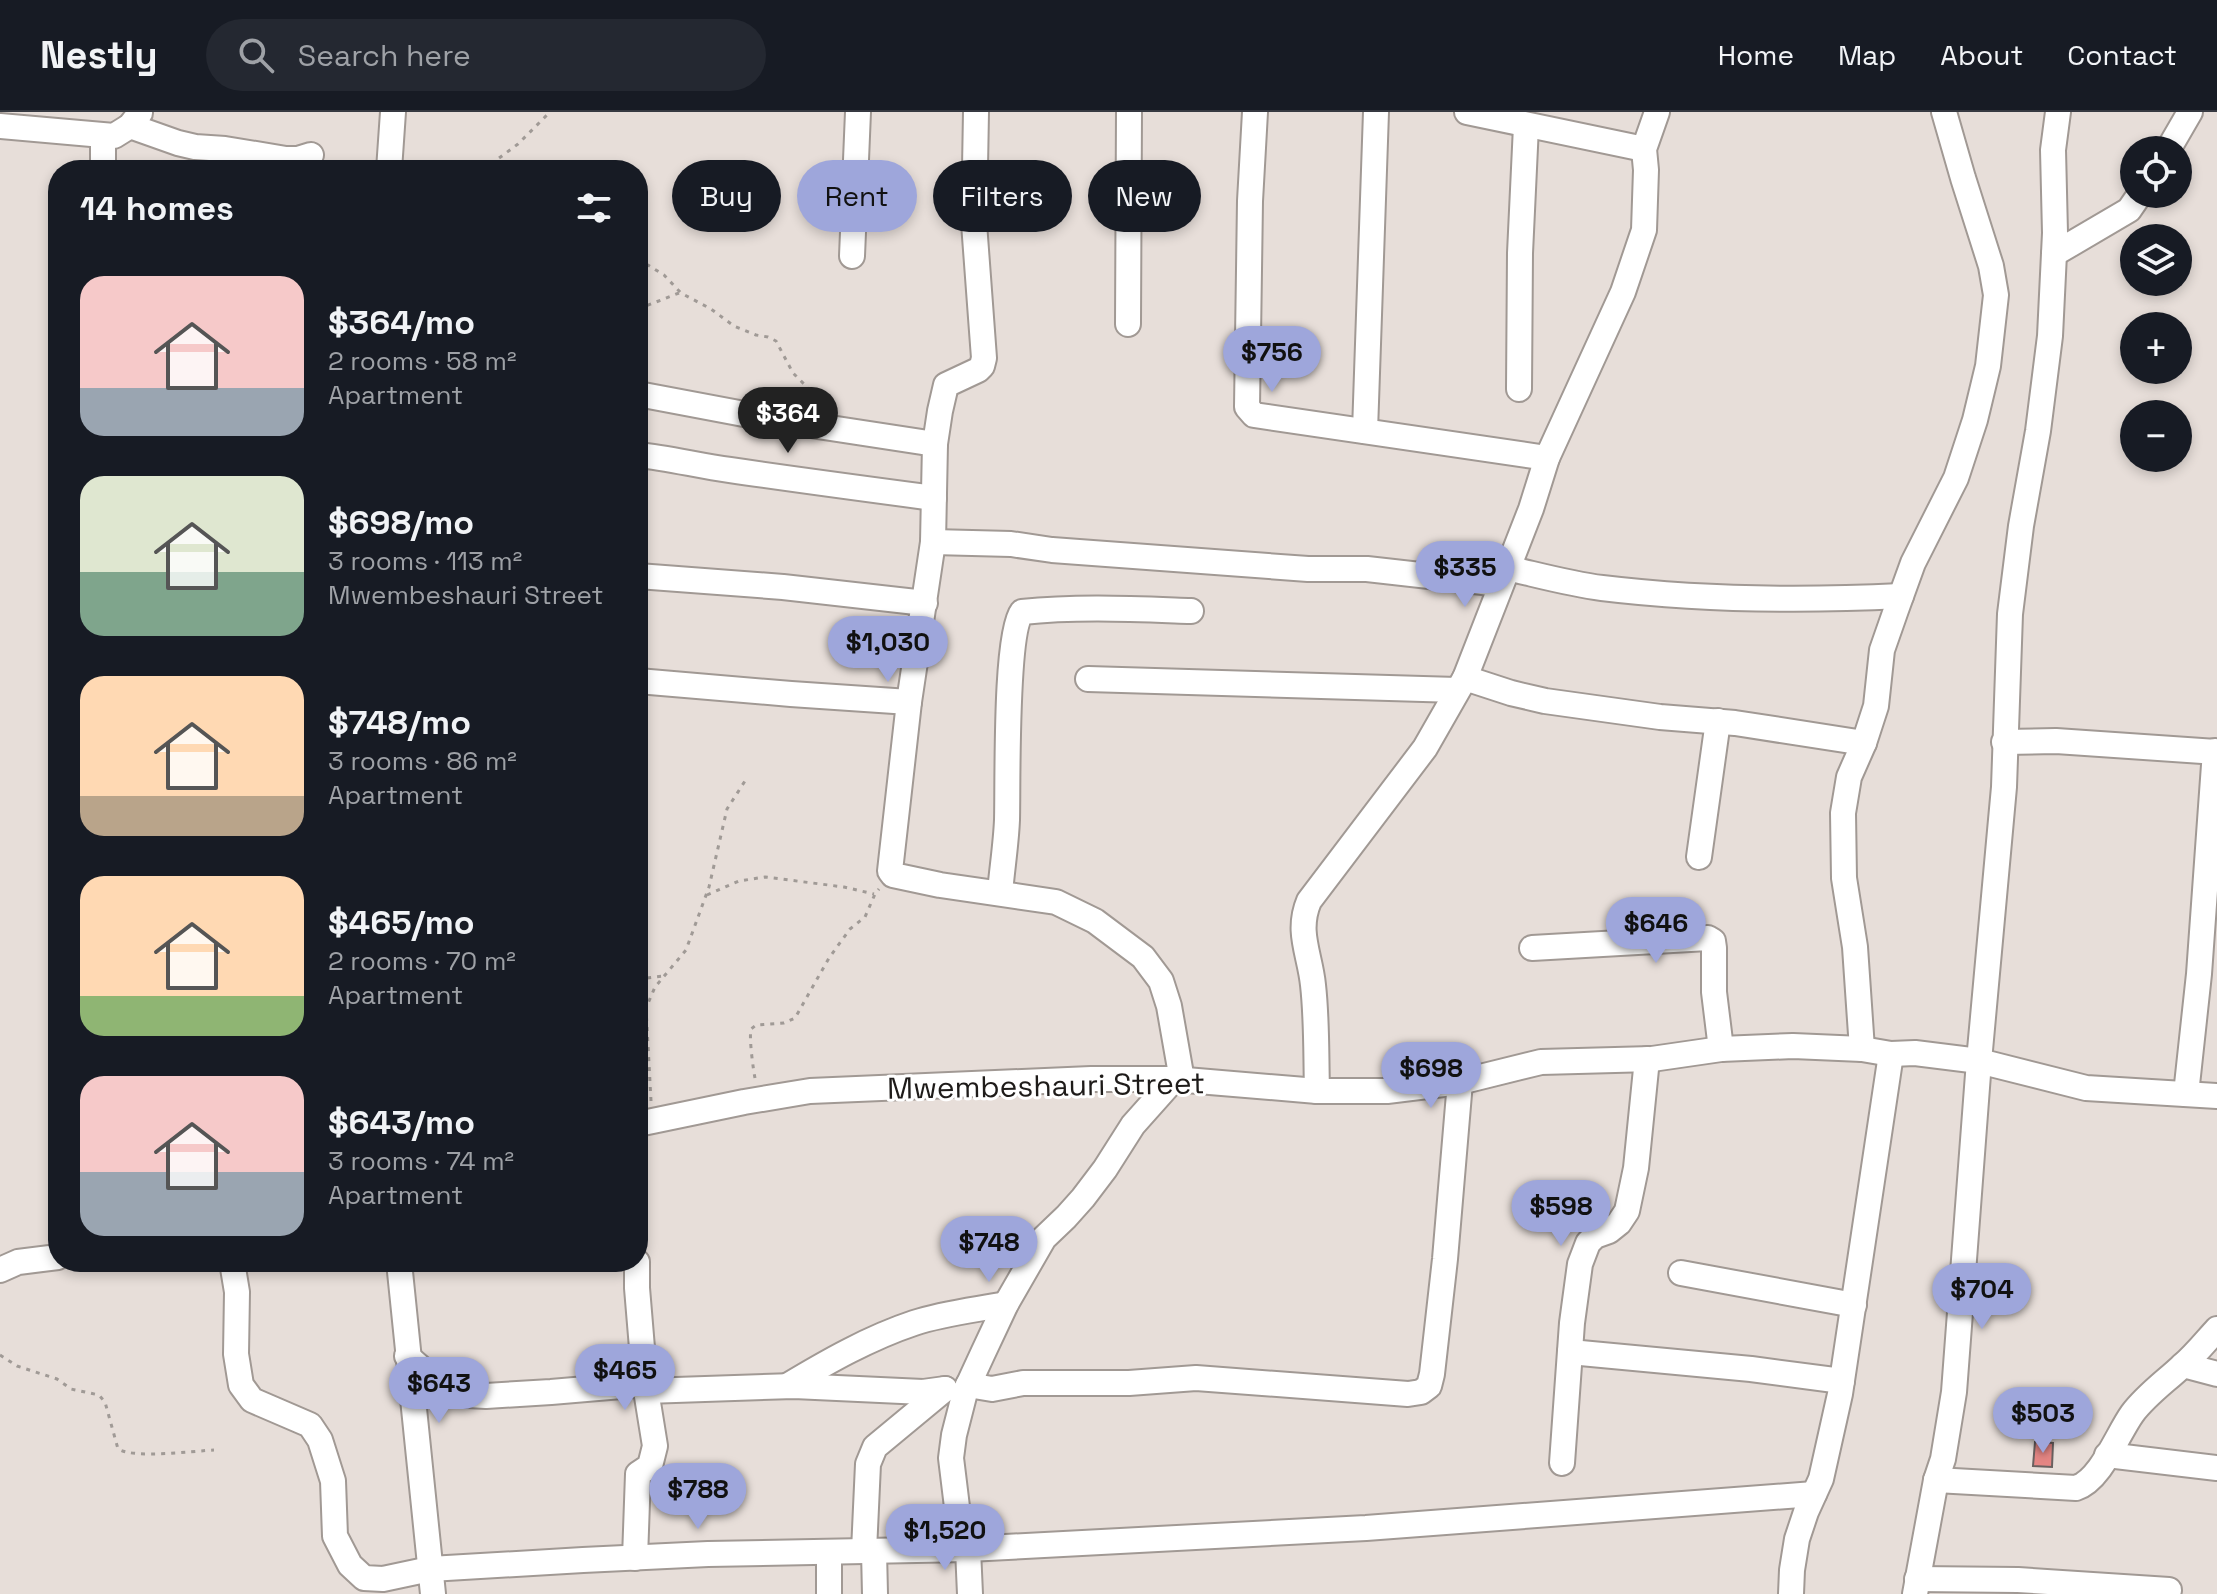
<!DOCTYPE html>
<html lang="en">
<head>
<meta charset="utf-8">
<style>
  :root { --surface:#171b24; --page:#242831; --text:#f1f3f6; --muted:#9ea1a6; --line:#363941; --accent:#9ea6db }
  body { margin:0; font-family:"Space Grotesk",sans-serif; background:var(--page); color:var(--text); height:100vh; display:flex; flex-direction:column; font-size:30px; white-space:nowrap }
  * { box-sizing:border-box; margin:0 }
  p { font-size:26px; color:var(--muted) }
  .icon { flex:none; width:44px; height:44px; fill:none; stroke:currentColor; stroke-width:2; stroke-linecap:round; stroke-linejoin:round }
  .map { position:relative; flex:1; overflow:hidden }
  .details { position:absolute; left:48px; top:48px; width:600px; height:1112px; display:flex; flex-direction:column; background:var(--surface); border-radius:32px; box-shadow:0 4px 12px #0003 }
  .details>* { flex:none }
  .hud { position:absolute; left:672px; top:48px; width:760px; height:72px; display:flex; gap:16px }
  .fabs { position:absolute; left:2120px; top:24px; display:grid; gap:16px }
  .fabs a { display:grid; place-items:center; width:72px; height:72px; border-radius:50%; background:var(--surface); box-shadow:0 4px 12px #0003; font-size:40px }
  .price { position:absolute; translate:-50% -68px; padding:0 18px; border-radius:28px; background:var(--accent); color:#111; font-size:26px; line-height:52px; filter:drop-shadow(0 2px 4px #0008) }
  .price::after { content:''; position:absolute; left:50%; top:48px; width:24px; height:18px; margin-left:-12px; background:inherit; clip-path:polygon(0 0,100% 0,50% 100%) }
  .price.current { background:#222; color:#fff }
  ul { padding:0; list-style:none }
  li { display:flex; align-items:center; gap:24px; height:200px; padding:0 32px }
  li span { display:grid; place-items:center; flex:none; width:224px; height:160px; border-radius:24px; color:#555 }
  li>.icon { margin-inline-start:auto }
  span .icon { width:96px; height:96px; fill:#fffc; stroke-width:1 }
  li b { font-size:34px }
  h2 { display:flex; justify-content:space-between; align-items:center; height:96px; padding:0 32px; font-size:34px }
  .tag { padding:0 28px; border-radius:36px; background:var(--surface); box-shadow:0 4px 12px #0003; font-size:28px; line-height:72px }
  .tag.current { background:var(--accent); color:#111 }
  header { display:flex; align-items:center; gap:48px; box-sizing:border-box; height:112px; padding:0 40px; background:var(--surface); border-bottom:2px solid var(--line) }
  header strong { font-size:38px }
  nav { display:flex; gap:44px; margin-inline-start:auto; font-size:28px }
  .search { width:560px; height:72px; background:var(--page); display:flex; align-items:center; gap:20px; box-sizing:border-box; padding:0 28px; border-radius:44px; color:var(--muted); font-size:30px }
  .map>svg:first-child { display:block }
</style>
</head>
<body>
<header>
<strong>Nestly</strong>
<div class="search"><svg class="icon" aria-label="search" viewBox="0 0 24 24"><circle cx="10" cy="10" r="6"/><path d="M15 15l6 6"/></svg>Search here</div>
<nav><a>Home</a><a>Map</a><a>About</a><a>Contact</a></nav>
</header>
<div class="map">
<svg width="2217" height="1482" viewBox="0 0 2217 1482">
  <rect width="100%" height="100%" fill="#e7ded9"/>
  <path fill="#e58684" stroke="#6a6160" stroke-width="2" d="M 2035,1330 L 2053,1331 L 2052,1355 L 2033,1354 Z"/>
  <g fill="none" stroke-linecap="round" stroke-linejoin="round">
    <g stroke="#a19994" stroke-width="28">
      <g id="minor">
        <path d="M 976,0 L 974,111 L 984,246 L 982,254 L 978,258 L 946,273 L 940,299 L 935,332 L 933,430 L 909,590 L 890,759 L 893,763 L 940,773 L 1056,790 L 1095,809 L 1143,845 L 1161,869 L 1169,894 L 1182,968"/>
        <path d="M 1255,0 L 1250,89 L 1247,295 L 1254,303 L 1547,346"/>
        <path d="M 1467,0 L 1644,37"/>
        <path d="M 0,14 L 114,24 L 130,14 L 140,1"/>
        <path d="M 130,14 L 178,31 L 195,35 L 225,37 L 286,47 L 298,47 L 311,43"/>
        <path d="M 2168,38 L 2190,0"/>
        <path d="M 103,58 L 103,24"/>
        <path d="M 389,58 L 393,0"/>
        <path d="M 2054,142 L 2129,98 L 2140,82"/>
        <path d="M 852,144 L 858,0"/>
        <path d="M 1128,212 L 1129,0"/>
        <path d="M 1519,277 L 1520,141 L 1526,14"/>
        <path d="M 638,282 L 765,306 L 935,332"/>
        <path d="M 1365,319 L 1376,0"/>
        <path d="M 638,343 C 669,346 699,354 730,358 C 798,368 866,377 934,386"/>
        <path d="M 933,430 L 1011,432 L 1052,438 L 1308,457 L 1367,457 L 1500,472"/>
        <path d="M 1507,456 C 1538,463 1570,472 1602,476 C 1701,488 1801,489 1901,484"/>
        <path d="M 638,464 L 783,475 L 925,491"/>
        <path d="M 1465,566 L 1511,581 L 1545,589 L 1660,605 L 1735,611 L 1864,631"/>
        <path d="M 1088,567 L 1457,578"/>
        <path d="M 638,569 L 791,582 L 909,590"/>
        <path d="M 2004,630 L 2056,629 L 2217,640"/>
        <path d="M 1699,745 L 1718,609"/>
        <path d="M 1000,781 C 1002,757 1006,732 1007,708 C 1008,672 1005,522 1022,500 C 1078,494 1135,497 1191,499"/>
        <path d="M 1532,836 L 1708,826 L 1713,829 L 1714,836 L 1714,880 L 1721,937"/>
        <path d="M 1862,937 L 1855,835 L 1844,766 L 1843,701 L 1849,665 L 1864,631 L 1876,594 L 1882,538 L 1896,498 L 1913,451 L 1956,366 L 1975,308 L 1988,254 L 1996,183 L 1991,154 L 1963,66 L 1944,0"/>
        <path d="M 1317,979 C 1316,944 1317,908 1313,873 C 1310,842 1296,820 1309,789 L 1425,636 L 1465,566 L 1531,397 L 1547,346 L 1623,180 L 1644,118 L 1646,58 L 1644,37 L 1657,0"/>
        <path d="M 2186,982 L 2199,862 L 2215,639"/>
        <path d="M 638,1012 L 744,990 L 810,979 L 1091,967 L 1174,967 L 1317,979 L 1387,979 L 1460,970 L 1541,950 L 1652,947 L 1721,937 L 1793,934 L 1862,937 L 1891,942 L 1915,941 L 1979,949 L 2086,976 L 2217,984"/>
        <path d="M 232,1150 L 237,1180 L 236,1242 L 241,1273 L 252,1288 L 310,1313 L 320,1328 L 333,1369 L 335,1424 L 350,1453 L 364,1466 L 383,1467 L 430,1457 L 583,1448 L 708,1442 L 968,1437 L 1366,1416 L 1814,1382"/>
        <path d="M 399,1150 L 433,1482"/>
        <path d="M 0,1158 L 18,1150 L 58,1145"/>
        <path d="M 1681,1161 L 1854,1193"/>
        <path d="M 1570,1240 L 1751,1257 L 1842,1269"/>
        <path d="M 407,1244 L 438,1271 L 467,1283 L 486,1284 L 551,1280 L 645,1272"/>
        <path d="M 2183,1253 L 2217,1262"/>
        <path d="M 968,1273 L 992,1277 L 1023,1271 L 1129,1271 L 1196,1266 L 1408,1282 L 1421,1280 L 1429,1274 L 1432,1262 L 1445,1147 L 1460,970"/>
        <path d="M 787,1274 C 827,1250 869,1226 914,1211 C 944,1201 975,1198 1006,1192"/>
        <path d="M 646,1279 L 794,1274 L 923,1280 L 945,1277"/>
        <path d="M 2107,1343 L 2217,1356"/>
        <path d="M 1562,1351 L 1572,1211 L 1580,1152 L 1588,1131 L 1595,1124 L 1609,1119 L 1619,1111 L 1627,1099 L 1636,1056 L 1647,947"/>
        <path d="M 1936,1368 L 2076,1376 C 2101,1368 2117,1323 2132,1302 C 2146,1283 2165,1270 2182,1254 C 2195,1243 2206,1229 2217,1217"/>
        <path d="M 958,1437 L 957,1395 L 951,1346 L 954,1323 L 965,1280 L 983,1241 L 1006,1192 L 1044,1126 L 1066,1105 L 1083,1086 L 1105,1057 L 1133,1013 L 1174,967"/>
        <path d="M 968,1437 L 970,1482"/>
        <path d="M 864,1439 L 868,1352 L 875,1335 L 945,1277"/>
        <path d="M 874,1439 L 875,1482"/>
        <path d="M 829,1440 L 829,1482"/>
        <path d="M 635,1446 L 638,1362 L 650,1354 L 655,1334 L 645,1272 L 637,1176 L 637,1150"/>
        <path d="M 1917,1467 L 2018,1468 L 2169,1478"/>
        <path d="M 1791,1482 L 1792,1458 L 1797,1427 L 1806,1400 L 1821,1367 L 1840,1282 L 1891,942"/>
        <path d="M 1915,1482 L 1936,1368 L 1943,1347 L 1954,1280 L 1979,949 L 2004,675 L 2010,502 L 2021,414 L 2038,319 L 2050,224 L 2055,121 L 2053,38 L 2058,0"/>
      </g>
    </g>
    <g stroke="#a09a96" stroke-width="3" stroke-dasharray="4 6" stroke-linecap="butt">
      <path d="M 329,50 L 350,58"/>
      <path d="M 483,58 L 518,32 L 550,0"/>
      <path d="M 638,147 L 664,163 L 681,181 L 711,197 L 734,214 L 756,223 L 768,225 L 776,229 L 793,261 L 812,280 L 823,295"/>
      <path d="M 638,197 L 679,181"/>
      <path d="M 707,783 L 739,769 L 765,765 L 844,775 L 874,782"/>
      <path d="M 638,862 L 647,866 L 664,864"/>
      <path d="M 755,966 C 753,956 749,926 751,917 L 756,913 L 784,911 L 795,906 L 829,846 L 850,817 L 865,805 L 875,782 L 879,777"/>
      <path d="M 651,989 L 646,896 L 655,875 L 686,838 L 709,775 L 727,697 L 745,669"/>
      <path d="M 0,1243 L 17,1254 L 57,1267 L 71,1277 L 99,1283 L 105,1290 L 118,1337 C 134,1347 193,1339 214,1338"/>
    </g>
    <use href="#minor" stroke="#fff" stroke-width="24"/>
  </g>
  <g text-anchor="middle" stroke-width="6" stroke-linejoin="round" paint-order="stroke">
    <g font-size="30" fill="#1e1b19" stroke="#fff">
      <text transform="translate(1046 974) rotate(-1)" y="10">Mwembeshauri Street</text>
    </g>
  </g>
</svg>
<div class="fabs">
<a><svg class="icon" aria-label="locate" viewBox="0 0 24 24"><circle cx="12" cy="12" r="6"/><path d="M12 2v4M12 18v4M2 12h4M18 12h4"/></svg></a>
<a><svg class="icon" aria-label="layers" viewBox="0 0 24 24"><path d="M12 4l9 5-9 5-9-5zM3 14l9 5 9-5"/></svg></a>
<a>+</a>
<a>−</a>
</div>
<b class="price" style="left:1272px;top:282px">$756</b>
<b class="price current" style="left:788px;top:343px">$364</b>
<b class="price" style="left:1465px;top:497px">$335</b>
<b class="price" style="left:888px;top:572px">$1,030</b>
<b class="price" style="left:1656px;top:853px">$646</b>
<b class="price" style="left:1431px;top:998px">$698</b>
<b class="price" style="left:1561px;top:1136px">$598</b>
<b class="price" style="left:989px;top:1172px">$748</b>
<b class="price" style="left:1982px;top:1219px">$704</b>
<b class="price" style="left:625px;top:1300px">$465</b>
<b class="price" style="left:439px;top:1313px">$643</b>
<b class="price" style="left:2043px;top:1343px">$503</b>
<b class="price" style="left:698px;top:1419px">$788</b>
<b class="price" style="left:945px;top:1460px">$1,520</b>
<div class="hud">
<a class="tag">Buy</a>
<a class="tag current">Rent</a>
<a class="tag">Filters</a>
<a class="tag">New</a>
</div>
<section class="details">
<h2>14 homes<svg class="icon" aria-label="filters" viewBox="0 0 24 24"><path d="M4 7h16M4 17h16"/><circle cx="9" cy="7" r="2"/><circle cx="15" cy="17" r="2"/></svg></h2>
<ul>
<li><span style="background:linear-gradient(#f6c9c9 70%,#9aa5b1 0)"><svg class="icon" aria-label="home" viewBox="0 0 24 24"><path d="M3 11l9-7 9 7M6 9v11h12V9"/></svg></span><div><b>$364/mo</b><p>2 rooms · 58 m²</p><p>Apartment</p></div></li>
<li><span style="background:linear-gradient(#dfe7d0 60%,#7fa58c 0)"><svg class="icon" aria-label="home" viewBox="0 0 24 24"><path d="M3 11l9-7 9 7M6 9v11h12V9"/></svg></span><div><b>$698/mo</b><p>3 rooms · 113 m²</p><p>Mwembeshauri Street</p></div></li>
<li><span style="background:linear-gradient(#ffd9b3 75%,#b9a48a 0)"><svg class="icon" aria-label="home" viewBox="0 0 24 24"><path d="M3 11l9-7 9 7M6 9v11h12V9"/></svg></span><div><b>$748/mo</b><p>3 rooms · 86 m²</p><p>Apartment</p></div></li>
<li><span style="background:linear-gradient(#ffd9b3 75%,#8fb573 0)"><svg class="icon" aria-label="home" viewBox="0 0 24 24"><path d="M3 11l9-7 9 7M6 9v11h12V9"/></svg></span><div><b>$465/mo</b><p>2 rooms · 70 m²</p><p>Apartment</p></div></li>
<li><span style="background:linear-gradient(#f6c9c9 60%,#9aa5b1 0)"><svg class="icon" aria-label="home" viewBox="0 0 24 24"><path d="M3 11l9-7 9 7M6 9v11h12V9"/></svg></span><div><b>$643/mo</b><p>3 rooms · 74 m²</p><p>Apartment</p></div></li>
</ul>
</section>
</div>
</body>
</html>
